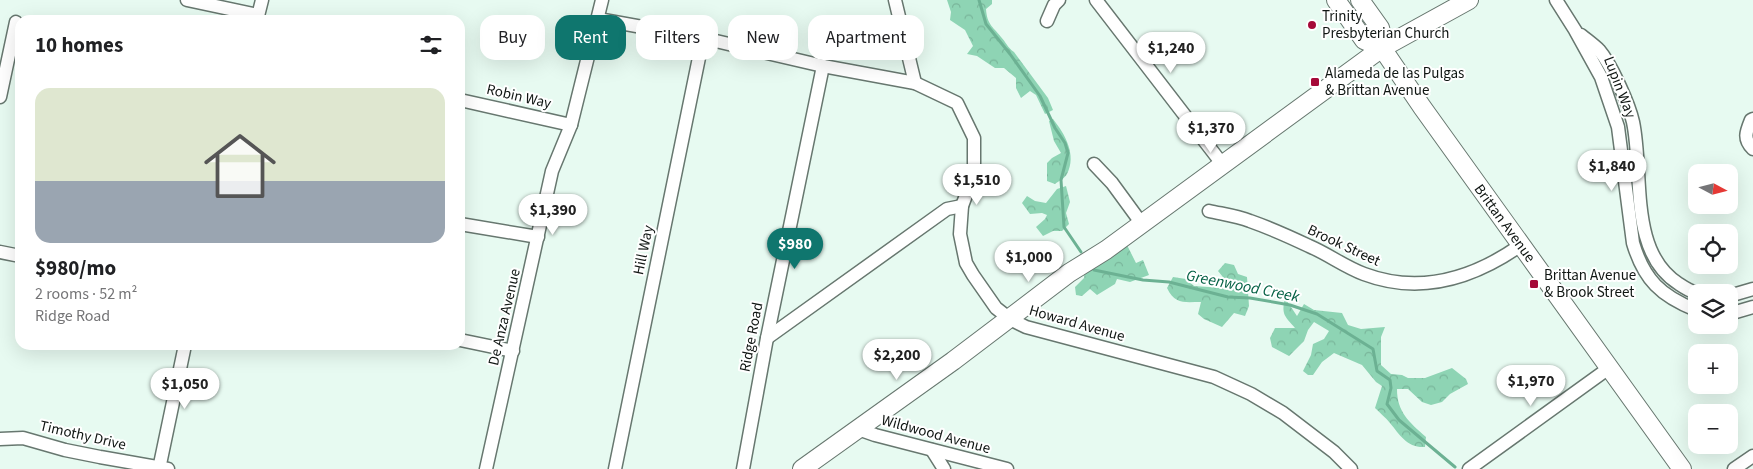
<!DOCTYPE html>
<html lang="en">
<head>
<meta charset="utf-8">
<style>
  :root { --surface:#fff; --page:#f6f6f6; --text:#202124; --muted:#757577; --line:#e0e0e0; --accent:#0f766e }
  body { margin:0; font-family:"Source Sans 3",sans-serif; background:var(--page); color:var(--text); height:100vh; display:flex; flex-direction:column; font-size:19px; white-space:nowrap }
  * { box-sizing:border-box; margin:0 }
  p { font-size:16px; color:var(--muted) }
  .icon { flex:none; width:28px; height:28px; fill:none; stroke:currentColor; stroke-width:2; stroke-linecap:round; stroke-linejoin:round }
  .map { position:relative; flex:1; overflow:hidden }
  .side { position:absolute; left:15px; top:15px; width:450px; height:335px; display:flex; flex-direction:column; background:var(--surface); border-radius:15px; box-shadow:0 5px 20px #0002 }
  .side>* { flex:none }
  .guide { position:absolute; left:480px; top:15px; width:475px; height:45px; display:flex; gap:10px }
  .needle { width:32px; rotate:97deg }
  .tools { position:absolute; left:1688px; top:164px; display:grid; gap:10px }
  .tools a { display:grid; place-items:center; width:50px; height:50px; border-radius:10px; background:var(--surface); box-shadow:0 5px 20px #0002; font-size:25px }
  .price { position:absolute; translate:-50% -42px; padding:0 11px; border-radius:18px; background:#fff; color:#222; font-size:16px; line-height:32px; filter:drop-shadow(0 1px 2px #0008) }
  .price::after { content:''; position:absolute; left:50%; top:30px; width:15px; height:11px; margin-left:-8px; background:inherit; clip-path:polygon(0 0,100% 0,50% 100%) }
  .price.current { background:var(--accent); color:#fff }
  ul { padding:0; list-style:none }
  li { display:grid; align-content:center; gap:10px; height:265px; padding:0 20px }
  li+li { border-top:1px solid var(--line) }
  li span { display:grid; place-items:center; height:155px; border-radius:15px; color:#555 }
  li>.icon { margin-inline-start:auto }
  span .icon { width:90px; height:90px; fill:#fffc; stroke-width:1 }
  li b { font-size:21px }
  h2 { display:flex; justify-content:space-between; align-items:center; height:60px; padding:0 20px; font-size:21px }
  .pill { padding:0 18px; border-radius:15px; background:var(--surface); box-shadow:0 5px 20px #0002; font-size:18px; line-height:45px }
  .pill.current { background:var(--accent); color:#fff }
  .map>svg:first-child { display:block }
</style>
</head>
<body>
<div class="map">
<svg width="1753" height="469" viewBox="0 0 1753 469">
  <defs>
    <pattern id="forest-crowns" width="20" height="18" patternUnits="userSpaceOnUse" patternTransform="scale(1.25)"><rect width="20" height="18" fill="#8ed4b4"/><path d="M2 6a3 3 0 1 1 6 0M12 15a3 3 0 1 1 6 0" fill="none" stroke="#79b59a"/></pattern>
  </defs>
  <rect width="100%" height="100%" fill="#e7faf1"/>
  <g fill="url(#forest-crowns)">
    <path d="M 947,0 L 992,0 L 992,4 L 986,9 C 987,24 992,26 1001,37 C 1006,42 1007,47 1014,52 L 1048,98 L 1053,110 L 1045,114 L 1036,95 L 1030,91 L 1021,98 L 1016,88 L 1016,78 L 1004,68 L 995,68 L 977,56 L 967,54 L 973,46 L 965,30 L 950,20 L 951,12 Z"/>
    <path d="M 1053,119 C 1065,134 1077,155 1067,174 C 1065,178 1059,181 1055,184 L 1047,181 L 1047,163 L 1052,158 L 1061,153 L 1054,141 L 1049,121 Z"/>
    <path d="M 1066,186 L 1070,202 L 1066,213 L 1069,224 L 1062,231 L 1053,231 L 1043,236 L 1036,227 L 1045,219 L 1047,215 L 1042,213 L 1030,214 L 1022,203 L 1027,196 L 1035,201 L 1046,203 L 1057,189 Z"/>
    <path d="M 1127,245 L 1136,263 L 1143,260 L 1149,275 L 1130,282 L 1117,279 L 1115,284 L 1097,295 L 1090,289 L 1082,296 L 1076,295 L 1075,287 L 1084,278 L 1085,271 Z"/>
    <path d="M 1225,263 L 1234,265 L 1238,274 L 1247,277 L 1249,306 L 1245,316 L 1234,313 L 1222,327 L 1204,319 L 1198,314 L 1201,302 C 1185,302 1175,305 1167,288 L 1173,277 L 1186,279 L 1194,286 L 1222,288 L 1227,282 L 1218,271 Z"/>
    <path d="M 1285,298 L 1297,316 L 1304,304 L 1314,310 L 1342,313 L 1348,325 L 1361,329 L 1385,327 L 1381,337 L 1381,365 L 1391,374 L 1402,375 L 1408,378 L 1425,378 L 1452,368 L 1466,379 L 1468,384 L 1450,394 L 1442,402 L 1431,405 L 1422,402 L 1408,389 L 1397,389 C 1397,412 1409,422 1426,437 L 1425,447 C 1407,448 1400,435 1390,423 C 1385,417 1380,413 1375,408 L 1382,386 L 1376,382 L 1362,365 L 1334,353 L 1322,362 L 1313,375 L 1308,375 L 1303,371 L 1311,355 L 1313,344 L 1324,339 L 1329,331 L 1314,322 L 1308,330 L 1304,341 L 1289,356 L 1272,347 L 1270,338 L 1275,328 L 1295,328 C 1285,316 1281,315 1285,298 Z"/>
  </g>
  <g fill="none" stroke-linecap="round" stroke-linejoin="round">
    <g stroke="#6cb193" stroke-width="3">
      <path d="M 979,0 L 986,24 L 1010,54 L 1040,96 L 1055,128 L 1065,143 L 1068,153 L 1061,180 L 1064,227 L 1081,252"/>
      <path d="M 1094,270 L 1143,280 L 1169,282 L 1228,297 L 1250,298 L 1290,305 L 1317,314 L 1373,349 L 1377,371 L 1390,380 L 1391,388 L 1387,404 L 1399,420 L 1455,467"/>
    </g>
    <g stroke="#67776f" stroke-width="15">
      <g id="street">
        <path d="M 187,0 L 258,15"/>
        <path d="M 895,0 L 915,83"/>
        <path d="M 1096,0 L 1223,165"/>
        <path d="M 1556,0 L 1575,30 L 1601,77 L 1618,127 L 1633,243 C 1644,280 1661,296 1696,310"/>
        <path d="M 598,19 L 703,38 L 823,66 L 915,83 L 957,103 L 974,138 L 974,174 L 962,206 L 960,234 L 966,263 L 973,275 L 996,308 L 1010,319 L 1026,327 L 1214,377 L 1251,394 L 1283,413 L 1334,452 L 1351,469"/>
        <path d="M 257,20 L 262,0"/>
        <path d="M 1047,21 L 1054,5 L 1059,0"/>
        <path d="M 1581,35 C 1587,40 1594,45 1599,50 C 1611,64 1629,104 1633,122 C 1644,174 1628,252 1679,284 C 1685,288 1690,291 1696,293"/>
        <path d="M 0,97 L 16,22"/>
        <path d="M 460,100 L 571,125"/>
        <path d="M 1753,119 L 1751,120 C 1746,132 1743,139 1753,149"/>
        <path d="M 1094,164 L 1112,183 L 1142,224"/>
        <path d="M 1209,211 C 1222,214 1237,216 1250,221 C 1270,228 1290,237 1309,246 C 1328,254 1345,267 1364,274 C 1420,295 1474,278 1521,245"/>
        <path d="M 460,224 L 538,237"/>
        <path d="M 0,252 L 20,256"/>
        <path d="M 1729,296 L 1753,289"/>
        <path d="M 1729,314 L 1753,307"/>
        <path d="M 767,338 L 947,209 L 962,206"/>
        <path d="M 460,340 L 513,351"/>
        <path d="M 858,429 L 875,435 L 1007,469"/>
        <path d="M 0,439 L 23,438 L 65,450 L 100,457 L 168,469"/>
        <path d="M 932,450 L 944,469"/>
        <path d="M 159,469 L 185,345"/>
        <path d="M 486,469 L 552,171 L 571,125 L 602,0"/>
        <path d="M 615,469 L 703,38"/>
        <path d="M 743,469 L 767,338 L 823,66"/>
        <path d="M 1469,469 L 1609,368"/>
        <path d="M 1734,469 L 1753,456"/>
      </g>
    </g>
    <g stroke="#67776f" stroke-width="20">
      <g id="secondary">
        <path d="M 1336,0 L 1364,40 L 1382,48"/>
        <path d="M 1360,0 L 1380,28 L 1382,36 L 1382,48 L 1422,107 L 1682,469"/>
        <path d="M 802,469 L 953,361 L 1069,273 L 1106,250 L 1382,48 L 1469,0"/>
      </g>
    </g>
    <use href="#street" stroke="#fff" stroke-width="12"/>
    <use href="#secondary" stroke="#fff" stroke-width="18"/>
  </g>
  <g fill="#a50938" stroke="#fff" stroke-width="2">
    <circle cx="1312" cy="25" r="5"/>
    <rect x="1310" y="77" width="10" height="10" rx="2.5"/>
    <rect x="1529" y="279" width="10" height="10" rx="2.5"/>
  </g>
  <g text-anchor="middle" stroke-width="4" stroke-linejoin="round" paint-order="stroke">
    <g font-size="15" fill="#101613" stroke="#fff" text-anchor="start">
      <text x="1322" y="21">Trinity<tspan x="1322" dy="17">Presbyterian Church</tspan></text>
      <text x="1325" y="78">Alameda de las Pulgas<tspan x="1325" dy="17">&amp; Brittan Avenue</tspan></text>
      <text x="1544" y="280">Brittan Avenue<tspan x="1544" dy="17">&amp; Brook Street</tspan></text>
    </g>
    <g font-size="15" fill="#101613" stroke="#fff">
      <text transform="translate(1620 87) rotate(69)" y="5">Lupin Way</text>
      <text transform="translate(519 96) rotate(13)" y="5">Robin Way</text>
      <text transform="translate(1505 223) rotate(54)" y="5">Brittan Avenue</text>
      <text transform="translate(1344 245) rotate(25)" y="5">Brook Street</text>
      <text transform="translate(643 250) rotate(-78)" y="5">Hill Way</text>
      <text transform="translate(504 317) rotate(-77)" y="5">De Anza Avenue</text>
      <text transform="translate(1077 323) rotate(16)" y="5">Howard Avenue</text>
      <text transform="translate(751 337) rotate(-79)" y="5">Ridge Road</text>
      <text transform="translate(936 434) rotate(15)" y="5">Wildwood Avenue</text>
      <text transform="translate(83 435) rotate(13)" y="5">Timothy Drive</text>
    </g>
    <g font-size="16" font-style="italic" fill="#046144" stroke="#fff">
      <text transform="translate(1243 285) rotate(11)" y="6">Greenwood Creek</text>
    </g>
  </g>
</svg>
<div class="tools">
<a><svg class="needle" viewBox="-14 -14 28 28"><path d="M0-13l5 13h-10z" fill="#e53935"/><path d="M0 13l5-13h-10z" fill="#757577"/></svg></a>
<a><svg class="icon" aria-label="locate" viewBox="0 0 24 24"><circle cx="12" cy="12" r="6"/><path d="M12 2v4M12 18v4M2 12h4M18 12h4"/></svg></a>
<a><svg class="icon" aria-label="layers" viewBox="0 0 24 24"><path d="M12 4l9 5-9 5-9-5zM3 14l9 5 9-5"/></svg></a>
<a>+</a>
<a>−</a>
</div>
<b class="price" style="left:1171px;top:74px">$1,240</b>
<b class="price" style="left:1211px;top:154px">$1,370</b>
<b class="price" style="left:1612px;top:192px">$1,840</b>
<b class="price" style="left:977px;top:206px">$1,510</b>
<b class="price" style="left:553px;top:236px">$1,390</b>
<b class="price current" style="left:795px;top:270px">$980</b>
<b class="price" style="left:1029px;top:283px">$1,000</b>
<b class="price" style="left:897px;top:381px">$2,200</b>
<b class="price" style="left:1531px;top:407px">$1,970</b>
<b class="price" style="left:185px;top:410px">$1,050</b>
<div class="guide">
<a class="pill">Buy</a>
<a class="pill current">Rent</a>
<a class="pill">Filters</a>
<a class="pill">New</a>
<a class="pill">Apartment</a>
</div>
<section class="side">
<h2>10 homes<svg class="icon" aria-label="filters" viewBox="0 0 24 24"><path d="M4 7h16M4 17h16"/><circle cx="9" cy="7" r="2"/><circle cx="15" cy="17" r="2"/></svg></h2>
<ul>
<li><span style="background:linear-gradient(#dfe7d0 60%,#9aa5b1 0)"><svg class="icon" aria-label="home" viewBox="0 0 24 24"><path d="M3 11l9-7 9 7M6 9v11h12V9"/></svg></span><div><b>$980/mo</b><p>2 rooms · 52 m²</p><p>Ridge Road</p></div></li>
</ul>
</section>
</div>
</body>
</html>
